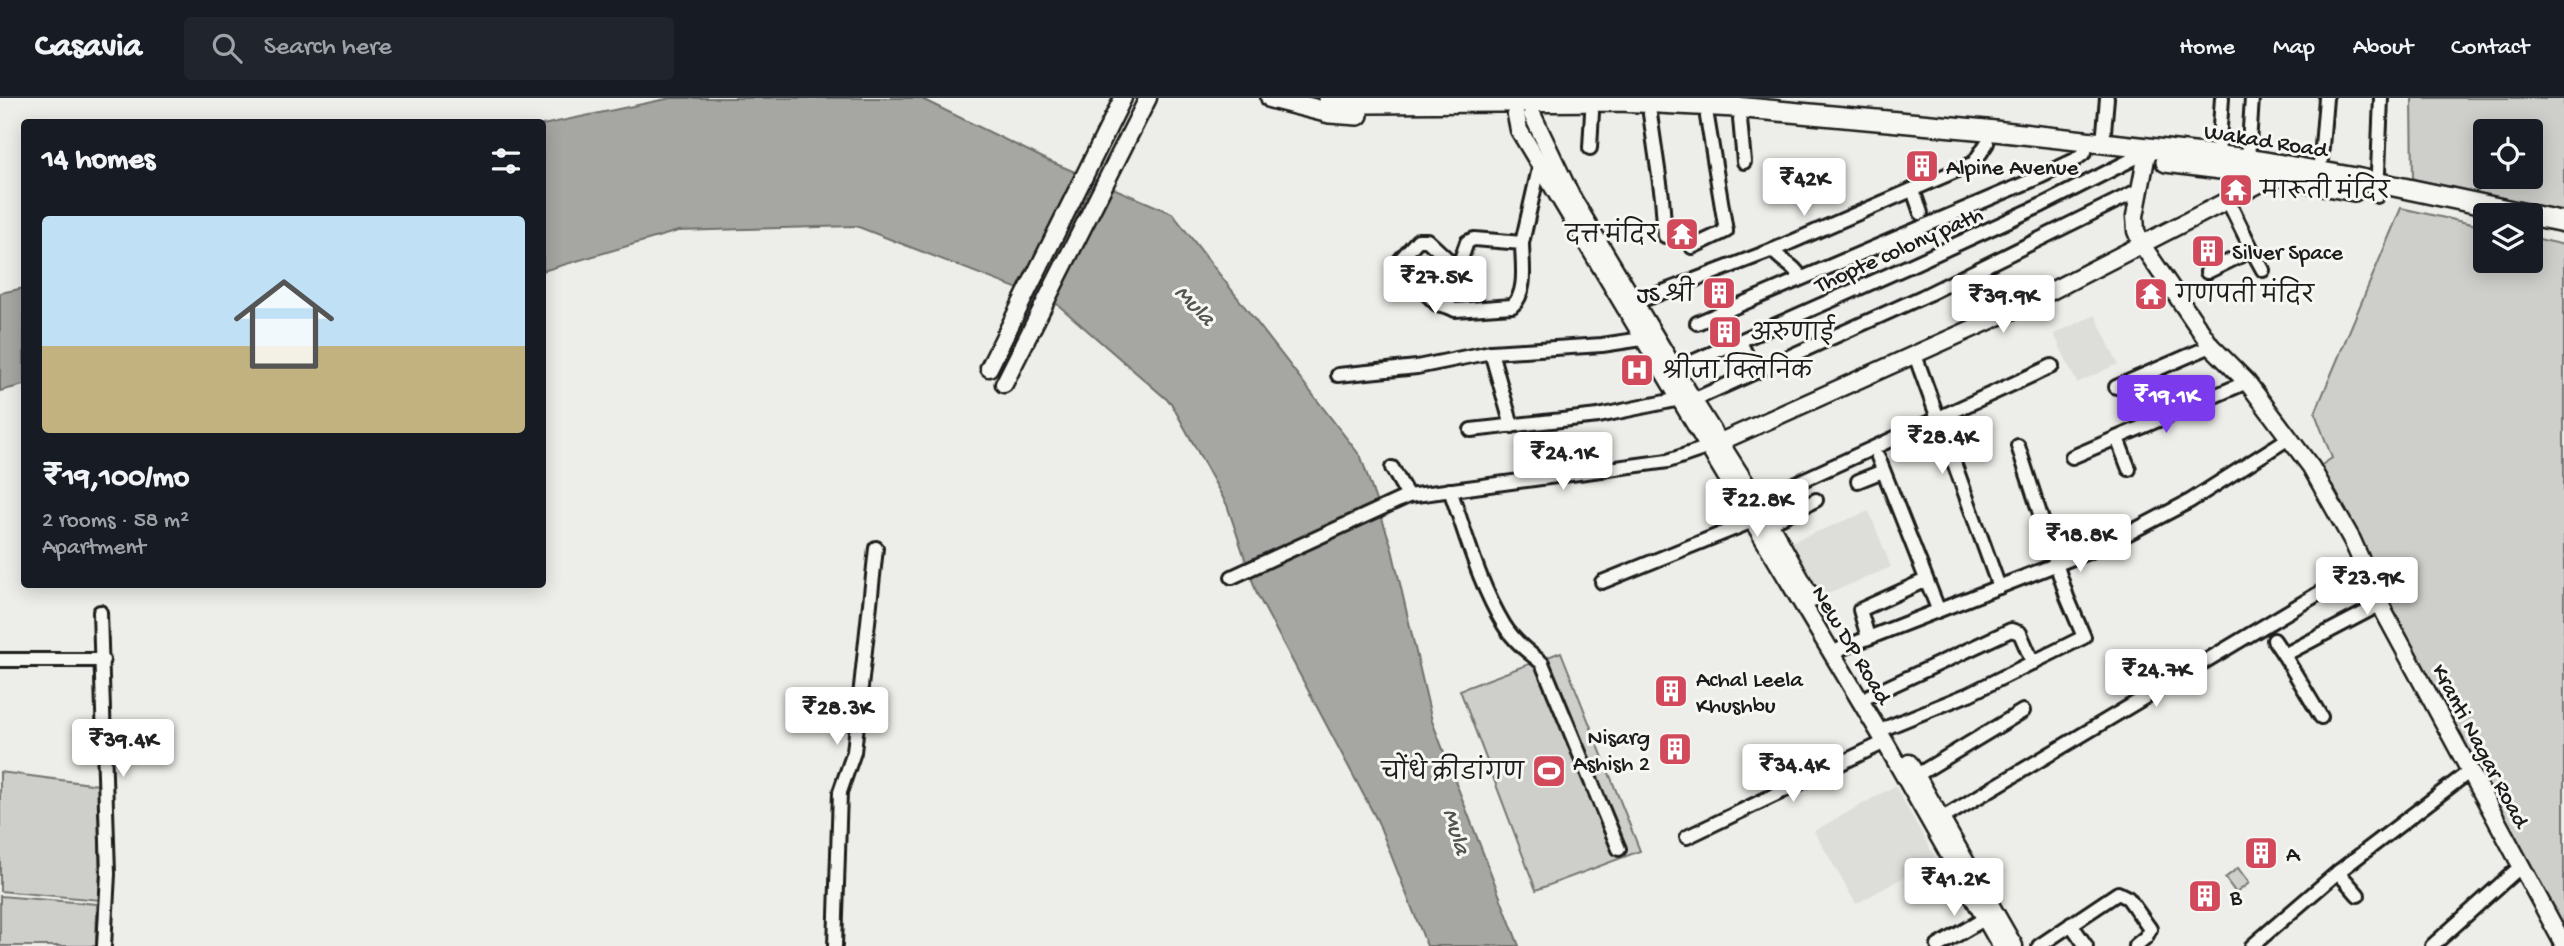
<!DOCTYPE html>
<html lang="en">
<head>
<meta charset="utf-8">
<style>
  :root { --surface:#171b24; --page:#20242c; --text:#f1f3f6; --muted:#9ea1a6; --line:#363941; --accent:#7c3aed }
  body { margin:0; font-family:"Gochi Hand","Playpen Sans Deva",sans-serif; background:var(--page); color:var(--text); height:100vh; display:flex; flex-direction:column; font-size:26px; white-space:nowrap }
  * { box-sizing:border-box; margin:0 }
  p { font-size:23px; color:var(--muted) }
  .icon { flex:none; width:38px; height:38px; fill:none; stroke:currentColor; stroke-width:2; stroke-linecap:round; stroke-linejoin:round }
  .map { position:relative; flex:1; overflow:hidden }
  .details { position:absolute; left:21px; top:21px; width:525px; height:469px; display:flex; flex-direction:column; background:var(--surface); border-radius:7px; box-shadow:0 4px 18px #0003 }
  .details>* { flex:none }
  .buttons { position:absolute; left:2473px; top:21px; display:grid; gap:14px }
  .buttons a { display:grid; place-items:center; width:70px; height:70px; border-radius:7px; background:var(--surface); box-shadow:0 4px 18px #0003; font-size:35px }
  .price { position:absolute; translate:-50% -60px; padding:0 16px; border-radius:7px; background:#fff; color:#222; font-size:23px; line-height:46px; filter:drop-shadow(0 2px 4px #0008) }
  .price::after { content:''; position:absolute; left:50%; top:42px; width:21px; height:16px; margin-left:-10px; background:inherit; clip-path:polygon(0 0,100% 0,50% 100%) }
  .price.selected { background:var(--accent); color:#fff }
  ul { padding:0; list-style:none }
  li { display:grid; align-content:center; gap:14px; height:371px; padding:0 21px }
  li+li { border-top:2px solid var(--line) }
  li span { display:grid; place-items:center; height:217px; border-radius:7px; color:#555 }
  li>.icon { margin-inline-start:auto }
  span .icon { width:126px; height:126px; fill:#fffc; stroke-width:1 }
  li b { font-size:30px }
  h2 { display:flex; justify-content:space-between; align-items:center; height:84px; padding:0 21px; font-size:30px }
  header { display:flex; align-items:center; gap:42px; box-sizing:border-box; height:98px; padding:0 35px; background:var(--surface); border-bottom:2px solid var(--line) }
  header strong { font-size:33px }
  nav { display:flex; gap:38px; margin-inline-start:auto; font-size:24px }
  .search { width:490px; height:63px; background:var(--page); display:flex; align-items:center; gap:18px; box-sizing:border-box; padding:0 24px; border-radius:7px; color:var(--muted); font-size:26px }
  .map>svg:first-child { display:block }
</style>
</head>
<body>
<header>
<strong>Casavia</strong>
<div class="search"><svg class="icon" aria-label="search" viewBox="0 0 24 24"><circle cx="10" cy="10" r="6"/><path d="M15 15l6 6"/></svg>Search here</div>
<nav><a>Home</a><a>Map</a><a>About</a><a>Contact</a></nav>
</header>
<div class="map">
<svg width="2564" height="848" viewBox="0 0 2564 848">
  <rect width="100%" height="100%" fill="#edede9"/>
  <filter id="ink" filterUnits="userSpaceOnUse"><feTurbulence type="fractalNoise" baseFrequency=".0143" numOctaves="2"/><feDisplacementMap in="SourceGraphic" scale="14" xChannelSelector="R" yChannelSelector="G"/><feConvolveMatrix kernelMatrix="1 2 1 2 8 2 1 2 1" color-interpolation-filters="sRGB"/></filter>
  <g filter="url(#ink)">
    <g fill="#ddddda">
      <path d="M 2095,217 L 2118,266 L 2077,285 L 2054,236 Z"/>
      <path d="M 1869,413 L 1891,469 L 1823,498 L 1791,444 Z"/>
      <path d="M 1895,688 L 1936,761 L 1856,806 L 1814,733 Z"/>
    </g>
    <g fill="#cececb" stroke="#757574" stroke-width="2" fill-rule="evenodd">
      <path d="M 2412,0 L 2564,0 L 2564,113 L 2413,81 ZM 2485,33 L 2530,33 L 2530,79 L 2485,79 Z"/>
      <path d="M 2401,110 L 2485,129 L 2485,163 L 2530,163 L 2531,139 L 2564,147 L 2564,828 L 2382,497 L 2366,457 L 2320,368 L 2332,360 L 2315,315 Z"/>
      <path d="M 1561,554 L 1640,753 L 1536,792 L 1460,592 Z"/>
      <path d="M 0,674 L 98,687 L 100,802 L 0,793 Z"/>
      <path d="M 2238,770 L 2249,785 L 2236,795 L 2225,780 Z"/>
      <path d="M 0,798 L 97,806 L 96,848 L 0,848 Z"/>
    </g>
    <g fill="#a6a6a3" stroke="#6f6f6d" stroke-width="2">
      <path d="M 671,0 L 920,0 L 1049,63 L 1172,115 L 1361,359 L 1391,447 L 1432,623 L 1519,848 L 1427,848 L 1378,724 L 1257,496 L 1227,407 L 1171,305 L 1057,206 L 856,128 L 678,133 L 543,173 L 542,27 Z"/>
      <path d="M 24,190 L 24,287 L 0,293 L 0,195 Z"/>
    </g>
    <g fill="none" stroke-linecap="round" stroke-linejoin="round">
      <g stroke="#1c1c1c" stroke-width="18">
        <g id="street">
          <path d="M 1650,16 L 1662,99 L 1665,138"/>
          <path d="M 1740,21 L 1744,64"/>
          <path d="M 2103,45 L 2107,0"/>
          <path d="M 1590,50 L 1592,14"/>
          <path d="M 2218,57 L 2222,0"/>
          <path d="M 2248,61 L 2252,0"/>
          <path d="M 2320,73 L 2326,0"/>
          <path d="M 1913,92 L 1921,115"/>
          <path d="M 2377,98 L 2381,0"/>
          <path d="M 1522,145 C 1522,164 1528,195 1512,208 L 1455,212 L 1449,209 L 1447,202 L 1467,144 L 1474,141 L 1522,145 L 1540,66"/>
          <path d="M 1692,149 L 1726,133 L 1707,19"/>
          <path d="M 1773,152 C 1781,164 1795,167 1801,180"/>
          <path d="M 2252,152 L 2263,172"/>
          <path d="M 2207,174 L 2252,152 L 2228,103"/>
          <path d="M 1634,205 L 1773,152 L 1974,65 L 1987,45"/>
          <path d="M 1449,209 L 1437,206 L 1403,173 L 1400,162 L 1418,142 L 1427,142 L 1457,170"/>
          <path d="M 1697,225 L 2035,81 L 2075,62 L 2085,54"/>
          <path d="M 1740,244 L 1755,274"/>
          <path d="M 1491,254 L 1512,328"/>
          <path d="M 1915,257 L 1999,489"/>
          <path d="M 1674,272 L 1909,168 L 2042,107 L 2135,60"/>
          <path d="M 1338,277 L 1417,269 L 1491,254 L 1602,247 L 1642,241"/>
          <path d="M 2116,289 L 2211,248"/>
          <path d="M 1693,302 L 1922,199 L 2141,91"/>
          <path d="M 1471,332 L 1598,318 L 1680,301"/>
          <path d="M 2117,340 L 2129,371"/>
          <path d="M 1878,359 L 1938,511"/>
          <path d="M 2072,359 L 2247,284"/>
          <path d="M 1392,370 L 1408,398"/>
          <path d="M 1858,383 L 1883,373"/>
          <path d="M 1450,392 C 1466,436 1479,486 1504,527 C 1514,543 1528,554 1542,565 L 1619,751"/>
          <path d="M 1757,403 L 2052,268"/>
          <path d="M 1770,425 L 1816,402"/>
          <path d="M 1232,479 L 1408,398 L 1668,363 L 1709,349"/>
          <path d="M 1602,484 L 1753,423"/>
          <path d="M 100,514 L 108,776 L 104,848"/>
          <path d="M 1868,539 L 1860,512 L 1926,482"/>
          <path d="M 2274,542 L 2284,557"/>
          <path d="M 1840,551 L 2106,447 L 2190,403 L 2289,340"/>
          <path d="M 0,562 L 103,562"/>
          <path d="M 1869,598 L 2011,532 L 2020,535 L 2033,565"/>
          <path d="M 2321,619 L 2284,557 L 2381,506"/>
          <path d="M 1888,629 L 1969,596 L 2084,539 L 2067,499 L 2018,348"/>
          <path d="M 1917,677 L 2023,613"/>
          <path d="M 1936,724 L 2363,469"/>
          <path d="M 1687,739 L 1885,644"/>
          <path d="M 2338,774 L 2358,797"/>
          <path d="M 2071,826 L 2086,848"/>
          <path d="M 835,848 L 840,694 L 854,654 L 876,450"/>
          <path d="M 1938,848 L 1986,820"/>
          <path d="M 2039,848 L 2118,795 L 2128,800 L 2150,831 L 2146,839 L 2135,848"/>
          <path d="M 2252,848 L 2338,774 L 2470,673"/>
          <path d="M 2432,848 L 2521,768"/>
        </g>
      </g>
      <g stroke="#1c1c1c" stroke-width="21">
        <g id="secondary">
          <path d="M 1532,16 L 1571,98 L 1693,302 L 1757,403 L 1812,501"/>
          <path d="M 1516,17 L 1519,32 L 1885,644 L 2001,848"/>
          <path d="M 2148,50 L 2135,118 L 2136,133 L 2142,147 L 2211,248 L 2247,284 L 2311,369 L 2352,442 L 2385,516 L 2564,847"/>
          <path d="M 989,270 L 1123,0"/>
          <path d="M 1004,286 L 1148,0"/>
          <path d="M 1711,348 L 2016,211 L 2275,78 L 2276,75"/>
          <path d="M 1909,665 L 2014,848"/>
        </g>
      </g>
      <g stroke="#1c1c1c" stroke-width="24">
        <g id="primary">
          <path d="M 1271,0 L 1330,15 L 1358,17"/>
          <path d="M 1329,0 L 1345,4 L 1369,5 L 1620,3 L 1735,9 L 1986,32 L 2248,61 L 2356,80 L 2564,124"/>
          <path d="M 2166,64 L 2275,78 L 2354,93"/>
        </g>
      </g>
      <use href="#street" stroke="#f6f6f2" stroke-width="12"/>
      <use href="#secondary" stroke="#f6f6f2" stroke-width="16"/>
      <use href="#primary" stroke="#f6f6f2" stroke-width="19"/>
    </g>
  </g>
  <defs>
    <g id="building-square" transform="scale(1.75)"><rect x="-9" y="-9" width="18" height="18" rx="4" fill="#d1495b" stroke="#f6f6f2"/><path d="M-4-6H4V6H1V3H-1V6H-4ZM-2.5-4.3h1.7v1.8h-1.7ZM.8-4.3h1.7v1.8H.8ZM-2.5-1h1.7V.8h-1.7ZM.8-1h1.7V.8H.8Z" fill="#fff"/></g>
    <g id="temple-square" transform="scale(1.75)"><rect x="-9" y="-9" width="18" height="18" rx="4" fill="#d1495b" stroke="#f6f6f2"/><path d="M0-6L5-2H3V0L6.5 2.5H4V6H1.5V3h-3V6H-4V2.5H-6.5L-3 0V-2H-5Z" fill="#fff"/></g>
    <g id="hospital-square" transform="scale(1.75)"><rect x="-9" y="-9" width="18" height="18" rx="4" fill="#d1495b" stroke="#f6f6f2"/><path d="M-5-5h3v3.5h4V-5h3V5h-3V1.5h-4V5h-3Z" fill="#fff"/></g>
    <g id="stadium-square" transform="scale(1.75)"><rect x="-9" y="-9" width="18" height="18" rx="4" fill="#d1495b" stroke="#f6f6f2"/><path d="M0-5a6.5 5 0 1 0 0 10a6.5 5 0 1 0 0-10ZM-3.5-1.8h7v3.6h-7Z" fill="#fff"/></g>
  </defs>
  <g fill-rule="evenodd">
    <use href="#building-square" x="1922" y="68"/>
    <use href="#temple-square" x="2236" y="92"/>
    <use href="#temple-square" x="1682" y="136"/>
    <use href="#building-square" x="2208" y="153"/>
    <use href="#building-square" x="1719" y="195"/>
    <use href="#temple-square" x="2151" y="196"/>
    <use href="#building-square" x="1725" y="234"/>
    <use href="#hospital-square" x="1637" y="272"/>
    <use href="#building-square" x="1671" y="593"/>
    <use href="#building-square" x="1675" y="651"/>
    <use href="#stadium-square" x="1549" y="673"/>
    <use href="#building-square" x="2261" y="755"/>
    <use href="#building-square" x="2205" y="798"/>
  </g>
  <g text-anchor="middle" stroke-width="6" stroke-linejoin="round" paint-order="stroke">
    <g font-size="23" fill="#1c1c1c" stroke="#f6f6f2">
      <text transform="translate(2266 41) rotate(9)" y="8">Wakad Road</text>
      <text transform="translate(1898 150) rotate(-24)" y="8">Thopte colony path</text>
      <text transform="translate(1853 546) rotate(59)" y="8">New DP Road</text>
      <text transform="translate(2482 647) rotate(62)" y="8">Kranti Nagar Road</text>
    </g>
    <g font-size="23" fill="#1c1c1c" stroke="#f6f6f2" text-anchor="start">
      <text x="1946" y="76">Alpine Avenue</text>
      <text x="2260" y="100">मारूती मंदिर</text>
      <text x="1658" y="144" text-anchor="end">दत्त मंदिर</text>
      <text x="2232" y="161">Silver Space</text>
      <text x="1694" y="203" text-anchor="end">JS श्री</text>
      <text x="2176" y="204">गणपती मंदिर</text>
      <text x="1750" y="242">अरुणाई</text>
      <text x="1662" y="280">श्रीजा क्लिनिक</text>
      <text x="1696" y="588">Achal Leela<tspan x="1696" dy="26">Khushbu</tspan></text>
      <text x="1650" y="646" text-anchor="end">Nisarg<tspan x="1650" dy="26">Ashish 2</tspan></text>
      <text x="1524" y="681" text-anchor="end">चोंधे क्रीडांगण</text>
      <text x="2286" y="763">A</text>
      <text x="2230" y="806">B</text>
    </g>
    <g font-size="24" font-style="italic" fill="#535352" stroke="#f6f6f2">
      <text transform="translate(1196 206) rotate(46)" y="8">Mula</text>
      <text transform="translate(1458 733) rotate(73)" y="8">Mula</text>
    </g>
  </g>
</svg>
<div class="buttons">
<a><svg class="icon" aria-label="locate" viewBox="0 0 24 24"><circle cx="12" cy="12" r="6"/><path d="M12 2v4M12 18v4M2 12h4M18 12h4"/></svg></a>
<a><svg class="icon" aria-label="layers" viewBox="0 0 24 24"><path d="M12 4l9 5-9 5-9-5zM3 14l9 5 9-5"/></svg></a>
</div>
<b class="price" style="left:1804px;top:120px">₹42K</b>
<b class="price" style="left:1435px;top:218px">₹27.5K</b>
<b class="price" style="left:2003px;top:237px">₹39.9K</b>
<b class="price selected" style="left:2166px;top:337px">₹19.1K</b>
<b class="price" style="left:1942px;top:378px">₹28.4K</b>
<b class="price" style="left:1563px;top:394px">₹24.1K</b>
<b class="price" style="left:1757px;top:441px">₹22.8K</b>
<b class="price" style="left:2080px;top:476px">₹18.8K</b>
<b class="price" style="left:2367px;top:519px">₹23.9K</b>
<b class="price" style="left:2156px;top:611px">₹24.7K</b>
<b class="price" style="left:837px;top:649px">₹28.3K</b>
<b class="price" style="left:123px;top:681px">₹39.4K</b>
<b class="price" style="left:1793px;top:706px">₹34.4K</b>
<b class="price" style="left:1954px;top:820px">₹41.2K</b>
<section class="details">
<h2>14 homes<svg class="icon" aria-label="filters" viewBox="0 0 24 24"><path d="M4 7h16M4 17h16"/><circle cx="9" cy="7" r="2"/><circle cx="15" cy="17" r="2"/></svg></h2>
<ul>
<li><span style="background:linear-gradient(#bfe0f5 60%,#c2b280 0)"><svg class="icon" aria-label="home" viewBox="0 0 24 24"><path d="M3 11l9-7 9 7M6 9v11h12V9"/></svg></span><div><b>₹19,100/mo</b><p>2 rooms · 58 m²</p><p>Apartment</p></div></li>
</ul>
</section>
</div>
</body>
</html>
